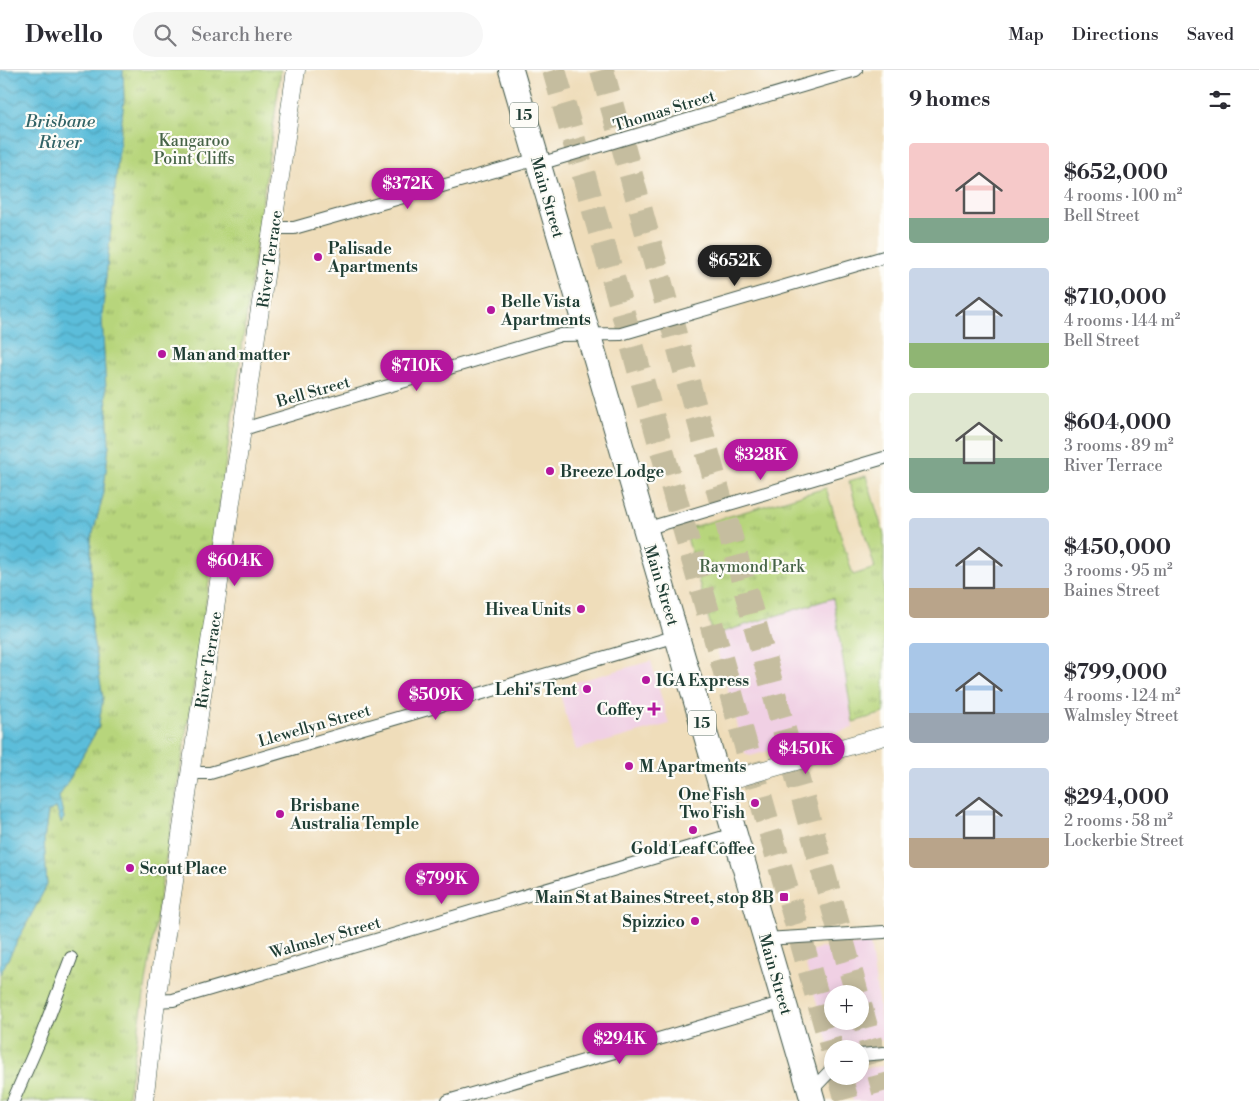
<!DOCTYPE html>
<html lang="en">
<head>
<meta charset="utf-8">
<style>
  :root { --surface:#fff; --page:#f7f7f7; --text:#2b2b33; --muted:#7c7c81; --line:#e1e1e2; --accent:#b5179e }
  body { margin:0; font-family:"Libre Bodoni",serif; background:var(--page); color:var(--text); height:100vh; display:flex; flex-direction:column; font-size:19px; white-space:nowrap }
  * { box-sizing:border-box; margin:0 }
  p { font-size:16px; color:var(--muted) }
  .icon { flex:none; width:28px; height:28px; fill:none; stroke:currentColor; stroke-width:2; stroke-linecap:round; stroke-linejoin:round }
  .map { position:relative; flex:1; overflow:hidden }
  .details { display:flex; flex-direction:column; background:var(--surface); width:375px }
  .details>* { flex:none }
  .fabs { position:absolute; left:824px; top:915px; display:grid; gap:10px }
  .fabs a { display:grid; place-items:center; width:45px; height:45px; border-radius:50%; background:var(--surface); box-shadow:0 2px 12px #0003; font-size:25px }
  .price { position:absolute; translate:-50% -42px; padding:0 11px; border-radius:18px; background:var(--accent); color:#fff; font-size:16px; line-height:32px; filter:drop-shadow(0 1px 2px #0008) }
  .price::after { content:''; position:absolute; left:50%; top:30px; width:15px; height:11px; margin-left:-8px; background:inherit; clip-path:polygon(0 0,100% 0,50% 100%) }
  .price.current { background:#222; color:#fff }
  ul { padding:0; list-style:none }
  li { display:flex; align-items:center; gap:15px; height:125px; padding:0 25px }
  li span { display:grid; place-items:center; flex:none; width:140px; height:100px; border-radius:5px; color:#555 }
  li>.icon { margin-inline-start:auto }
  span .icon { width:60px; height:60px; fill:#fffc; stroke-width:1 }
  li b { font-size:21px }
  h2 { display:flex; justify-content:space-between; align-items:center; height:60px; padding:0 25px; font-size:21px }
  header { display:flex; align-items:center; gap:30px; box-sizing:border-box; height:70px; padding:0 25px; background:var(--surface); border-bottom:1px solid var(--line) }
  header strong { font-size:24px }
  nav { display:flex; gap:28px; margin-inline-start:auto; font-size:18px }
  .search { width:350px; height:45px; background:var(--page); display:flex; align-items:center; gap:12px; box-sizing:border-box; padding:0 18px; border-radius:28px; color:var(--muted); font-size:19px }
  main { display:flex; flex:1; min-height:0 }
  .map>svg:first-child { display:block }
</style>
</head>
<body>
<header>
<strong>Dwello</strong>
<div class="search"><svg class="icon" aria-label="search" viewBox="0 0 24 24"><circle cx="10" cy="10" r="6"/><path d="M15 15l6 6"/></svg>Search here</div>
<nav><a>Map</a><a>Directions</a><a>Saved</a></nav>
</header>
<main>
<div class="map">
<svg width="884" height="1031" viewBox="0 0 884 1031">
  <defs>
    <pattern id="park-tufts" width="24" height="20" patternUnits="userSpaceOnUse" patternTransform="scale(1.25)"><rect width="24" height="20" fill="#b7d57c"/><path d="M3 7l-1-3M5 7V3M7 7l1-3M15 17l-1-3M17 17v-4M19 17l1-3" fill="none" stroke="#94ae66"/></pattern>
    <pattern id="water-waves" width="16" height="10" patternUnits="userSpaceOnUse" patternTransform="scale(1.25)"><rect width="16" height="10" fill="#5bbdda"/><path d="M0 5q4-4 8 0t8 0" fill="none" stroke="#4b9bb2"/></pattern>
  </defs>
  <rect width="100%" height="100%" fill="#fdfcf7"/>
  <filter id="ink" filterUnits="userSpaceOnUse"><feTurbulence type="fractalNoise" baseFrequency=".02" numOctaves="2"/><feDisplacementMap in="SourceGraphic" scale="10" xChannelSelector="R" yChannelSelector="G"/><feConvolveMatrix kernelMatrix="1 2 1 2 8 2 1 2 1" color-interpolation-filters="sRGB"/></filter>
  <filter id="wash" filterUnits="userSpaceOnUse"><feTurbulence type="fractalNoise" baseFrequency=".0096" numOctaves="4" result="noise"/><feDisplacementMap in="SourceGraphic" scale="20" xChannelSelector="R" yChannelSelector="G"/><feGaussianBlur stdDeviation="1.12" result="paint"/><feColorMatrix in="noise" values="0 0 0 0 0 0 0 0 0 0 0 0 0 0 0 0 0 1.4 0 .05"/><feComposite in="paint" operator="in"/></filter>
  <g filter="url(#wash)">
    <rect width="100%" height="100%" fill="#efddba"/>
    <g fill="#f0d0e4" fill-rule="evenodd">
      <path d="M 833,527 L 853,658 L 750,686 L 745,683 L 713,565 Z"/>
      <path d="M 651,591 L 669,654 L 576,680 L 558,617 Z"/>
      <path d="M 870,873 L 884,970 L 835,978 L 828,973 L 806,895 L 809,882 L 819,878 ZM 832,924 L 860,924 L 860,951 L 832,951 Z"/>
      <path d="M 884,996 L 884,1031 L 853,1031 L 850,1020 L 864,998 Z"/>
    </g>
    <g fill="url(#park-tufts)" stroke="#6b8958">
      <path d="M 123,0 L 281,0 L 199,582 L 127,1031 L 0,1031 L 0,904 L 47,815 L 44,770 L 48,742 L 56,737 L 61,752 L 64,748 L 59,727 L 98,658 L 103,628 L 92,562 L 91,470 L 103,426 L 109,375 L 102,247 L 124,29 Z"/>
      <path d="M 866,406 L 884,465 L 884,643 L 853,652 L 833,528 L 713,565 L 685,459 L 826,418 L 853,505 L 875,498 L 849,411 Z"/>
    </g>
    <path fill="url(#water-waves)" stroke="#3d7d87" d="M 0,0 L 123,0 L 124,29 L 102,247 L 109,375 L 103,426 L 91,470 L 92,562 L 103,628 L 98,658 L 59,727 L 64,748 L 61,753 L 56,737 L 48,742 L 44,770 L 47,815 L 0,904 Z"/>
  </g>
  <g filter="url(#ink)">
    <g fill="none" stroke-linecap="round" stroke-linejoin="round">
      <g stroke="#c5bd9f" stroke-width="24" stroke-dasharray="24 12" stroke-linecap="butt">
        <path d="M 554,0 L 832,979"/>
        <path d="M 602,0 L 857,924"/>
        <path d="M 860,935 L 884,1022"/>
        <path d="M 840,1006 L 847,1031"/>
      </g>
      <g stroke="#3e5548" stroke-width="14">
        <g id="street">
          <path d="M 539,94 L 856,0"/>
          <path d="M 274,158 L 294,158 L 537,89"/>
          <path d="M 243,359 L 561,265 L 621,264 L 884,187"/>
          <path d="M 645,459 L 884,388"/>
          <path d="M 190,703 L 210,703 L 677,566"/>
          <path d="M 765,869 L 884,862"/>
          <path d="M 156,931 L 173,930 L 734,764"/>
          <path d="M 860,985 L 884,983"/>
          <path d="M 810,1022 L 832,999"/>
          <path d="M 13,1031 L 41,967 L 71,888"/>
          <path d="M 448,1031 L 784,932"/>
        </g>
      </g>
      <g stroke="#3e5548" stroke-width="19">
        <g id="secondary">
          <path d="M 719,713 L 884,666"/>
          <path d="M 144,1031 L 156,931 L 296,0"/>
        </g>
      </g>
      <g stroke="#3e5548" stroke-width="26">
        <path id="highway" d="M 511,0 L 813,1031"/>
      </g>
      <use href="#street" stroke="#fff" stroke-width="12"/>
      <use href="#secondary" stroke="#fff" stroke-width="18"/>
      <use href="#highway" stroke="#fff" stroke-width="24"/>
    </g>
  </g>
  <g fill="#b5179e" stroke="#fdfcf7" stroke-width="2">
    <circle cx="318" cy="187" r="5"/>
    <circle cx="491" cy="240" r="5"/>
    <circle cx="162" cy="284" r="5"/>
    <circle cx="550" cy="401" r="5"/>
    <circle cx="581" cy="539" r="5"/>
    <circle cx="646" cy="610" r="5"/>
    <circle cx="587" cy="619" r="5"/>
    <path d="M651.5 631.5h5v5h5v5h-5v5h-5v-5h-5v-5h5z"/>
    <circle cx="629" cy="696" r="5"/>
    <circle cx="755" cy="733" r="5"/>
    <circle cx="280" cy="744" r="5"/>
    <circle cx="693" cy="760" r="5"/>
    <circle cx="130" cy="798" r="5"/>
    <rect x="779" y="822" width="10" height="10" rx="2.5"/>
    <circle cx="695" cy="851" r="5"/>
  </g>
  <g text-anchor="middle" stroke-width="4.5" stroke-linejoin="round" paint-order="stroke">
    <g fill="#fdfcf7" stroke="#62766e" stroke-width="1">
      <rect x="510" y="32.5" width="28" height="25" rx="4"/>
      <rect x="688" y="640.5" width="28" height="25" rx="4"/>
    </g>
    <g font-size="15" font-weight="bold" fill="#1f3d34">
      <text x="524" y="50">15</text>
      <text x="702" y="658">15</text>
    </g>
    <g font-size="16" fill="#1f3d34" stroke="#fdfcf7">
      <text transform="translate(664 40) rotate(-17)" y="6">Thomas Street</text>
      <text transform="translate(548 127) rotate(74)" y="6">Main Street</text>
      <text transform="translate(269 189) rotate(-82)" y="6">River Terrace</text>
      <text transform="translate(313 321) rotate(-16)" y="6">Bell Street</text>
      <text transform="translate(662 515) rotate(73)" y="6">Main Street</text>
      <text transform="translate(208 590) rotate(-81)" y="6">River Terrace</text>
      <text transform="translate(314 655) rotate(-16)" y="6">Llewellyn Street</text>
      <text transform="translate(325 867) rotate(-16)" y="6">Walmsley Street</text>
      <text transform="translate(776 904) rotate(74)" y="6">Main Street</text>
    </g>
    <g font-size="16" fill="#456346" stroke="#fdfcf7">
      <text x="194" y="76">Kangaroo<tspan x="194" dy="18">Point Cliffs</tspan></text>
      <text x="752" y="502">Raymond Park</text>
    </g>
    <g font-size="16" font-weight="bold" fill="#1f3d34" stroke="#fdfcf7" text-anchor="start">
      <text x="328" y="184">Palisade<tspan x="328" dy="18">Apartments</tspan></text>
      <text x="501" y="237">Belle Vista<tspan x="501" dy="18">Apartments</tspan></text>
      <text x="172" y="290">Man and matter</text>
      <text x="560" y="407">Breeze Lodge</text>
      <text x="571" y="545" text-anchor="end">Hivea Units</text>
      <text x="656" y="616">IGA Express</text>
      <text x="577" y="625" text-anchor="end">Lehi's Tent</text>
      <text x="644" y="645" text-anchor="end">Coffey</text>
      <text x="639" y="702">M Apartments</text>
      <text x="745" y="730" text-anchor="end">One Fish<tspan x="745" dy="18">Two Fish</tspan></text>
      <text x="290" y="741">Brisbane<tspan x="290" dy="18">Australia Temple</tspan></text>
      <text x="693" y="784" text-anchor="middle">Gold Leaf Coffee</text>
      <text x="140" y="804">Scout Place</text>
      <text x="774" y="833" text-anchor="end">Main St at Baines Street, stop 8B</text>
      <text x="685" y="857" text-anchor="end">Spizzico</text>
    </g>
    <g font-size="18" font-style="italic" fill="#316366" stroke="#fdfcf7">
      <text x="60" y="57">Brisbane<tspan x="60" dy="21">River</tspan></text>
    </g>
  </g>
</svg>
<div class="fabs">
<a>+</a>
<a>−</a>
</div>
<b class="price" style="left:408px;top:140px">$372K</b>
<b class="price current" style="left:735px;top:217px">$652K</b>
<b class="price" style="left:417px;top:322px">$710K</b>
<b class="price" style="left:761px;top:411px">$328K</b>
<b class="price" style="left:235px;top:517px">$604K</b>
<b class="price" style="left:436px;top:651px">$509K</b>
<b class="price" style="left:806px;top:705px">$450K</b>
<b class="price" style="left:442px;top:835px">$799K</b>
<b class="price" style="left:620px;top:995px">$294K</b>
</div>
<section class="details">
<h2>9 homes<svg class="icon" aria-label="filters" viewBox="0 0 24 24"><path d="M4 7h16M4 17h16"/><circle cx="9" cy="7" r="2"/><circle cx="15" cy="17" r="2"/></svg></h2>
<ul>
<li><span style="background:linear-gradient(#f6c9c9 75%,#7fa58c 0)"><svg class="icon" aria-label="home" viewBox="0 0 24 24"><path d="M3 11l9-7 9 7M6 9v11h12V9"/></svg></span><div><b>$652,000</b><p>4 rooms · 100 m²</p><p>Bell Street</p></div></li>
<li><span style="background:linear-gradient(#c9d6e8 75%,#8fb573 0)"><svg class="icon" aria-label="home" viewBox="0 0 24 24"><path d="M3 11l9-7 9 7M6 9v11h12V9"/></svg></span><div><b>$710,000</b><p>4 rooms · 144 m²</p><p>Bell Street</p></div></li>
<li><span style="background:linear-gradient(#dfe7d0 65%,#7fa58c 0)"><svg class="icon" aria-label="home" viewBox="0 0 24 24"><path d="M3 11l9-7 9 7M6 9v11h12V9"/></svg></span><div><b>$604,000</b><p>3 rooms · 89 m²</p><p>River Terrace</p></div></li>
<li><span style="background:linear-gradient(#c9d6e8 70%,#b9a48a 0)"><svg class="icon" aria-label="home" viewBox="0 0 24 24"><path d="M3 11l9-7 9 7M6 9v11h12V9"/></svg></span><div><b>$450,000</b><p>3 rooms · 95 m²</p><p>Baines Street</p></div></li>
<li><span style="background:linear-gradient(#a9c7e8 70%,#9aa5b1 0)"><svg class="icon" aria-label="home" viewBox="0 0 24 24"><path d="M3 11l9-7 9 7M6 9v11h12V9"/></svg></span><div><b>$799,000</b><p>4 rooms · 124 m²</p><p>Walmsley Street</p></div></li>
<li><span style="background:linear-gradient(#c9d6e8 70%,#b9a48a 0)"><svg class="icon" aria-label="home" viewBox="0 0 24 24"><path d="M3 11l9-7 9 7M6 9v11h12V9"/></svg></span><div><b>$294,000</b><p>2 rooms · 58 m²</p><p>Lockerbie Street</p></div></li>
</ul>
</section>
</main>
</body>
</html>
